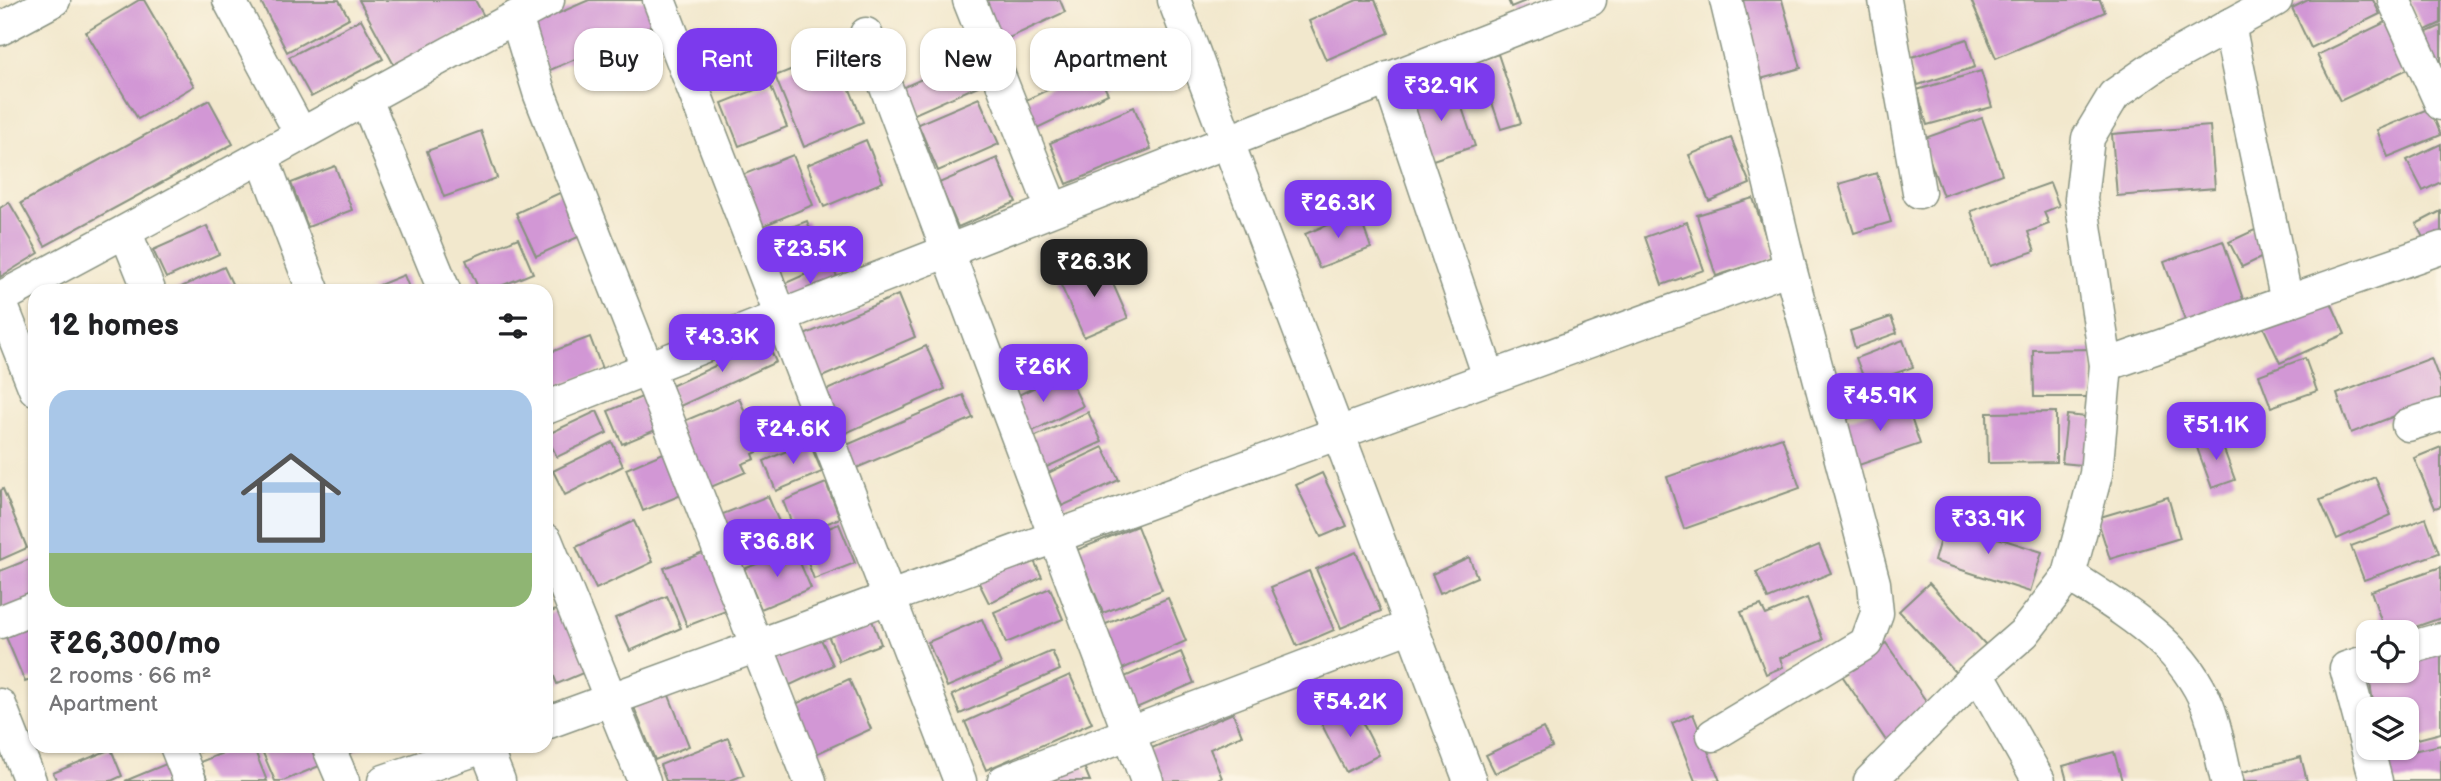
<!DOCTYPE html>
<html lang="en">
<head>
<meta charset="utf-8">
<style>
  :root { --surface:#fff; --page:#f2f2f2; --text:#202124; --muted:#757577; --line:#e0e0e0; --accent:#7c3aed }
  body { margin:0; font-family:"Balsamiq Sans",sans-serif; background:var(--page); color:var(--text); height:100vh; display:flex; flex-direction:column; font-size:26px; white-space:nowrap }
  * { box-sizing:border-box; margin:0 }
  p { font-size:23px; color:var(--muted) }
  .icon { flex:none; width:38px; height:38px; fill:none; stroke:currentColor; stroke-width:2; stroke-linecap:round; stroke-linejoin:round }
  .map { position:relative; flex:1; overflow:hidden }
  .details { position:absolute; left:28px; top:284px; width:525px; height:469px; display:flex; flex-direction:column; background:var(--surface); border-radius:21px; box-shadow:0 2px 5px #0004 }
  .details>* { flex:none }
  .banner { position:absolute; left:574px; top:28px; width:665px; height:63px; display:flex; gap:14px }
  .buttons { position:absolute; left:2356px; top:620px; display:grid; gap:14px }
  .buttons a { display:grid; place-items:center; width:63px; height:63px; border-radius:14px; background:var(--surface); box-shadow:0 2px 5px #0004; font-size:35px }
  .price { position:absolute; translate:-50% -60px; padding:0 16px; border-radius:14px; background:var(--accent); color:#fff; font-size:23px; line-height:46px; filter:drop-shadow(0 2px 4px #0008) }
  .price::after { content:''; position:absolute; left:50%; top:42px; width:21px; height:16px; margin-left:-10px; background:inherit; clip-path:polygon(0 0,100% 0,50% 100%) }
  .price.on { background:#222; color:#fff }
  ul { padding:0; list-style:none }
  li { display:grid; align-content:center; gap:14px; height:371px; padding:0 21px }
  li+li { border-top:2px solid var(--line) }
  li span { display:grid; place-items:center; height:217px; border-radius:21px; color:#555 }
  li>.icon { margin-inline-start:auto }
  span .icon { width:126px; height:126px; fill:#fffc; stroke-width:1 }
  li b { font-size:30px }
  h2 { display:flex; justify-content:space-between; align-items:center; height:84px; padding:0 21px; font-size:30px }
  .pill { padding:0 24px; border-radius:21px; background:var(--surface); box-shadow:0 2px 5px #0004; font-size:24px; line-height:63px }
  .pill.on { background:var(--accent); color:#fff }
  .map>svg:first-child { display:block }
</style>
</head>
<body>
<div class="map">
<svg width="2441" height="781" viewBox="0 0 2441 781">
  <rect width="100%" height="100%" fill="#fcf5e5"/>
  <filter id="ink" filterUnits="userSpaceOnUse"><feTurbulence type="fractalNoise" baseFrequency=".0143" numOctaves="2"/><feDisplacementMap in="SourceGraphic" scale="14" xChannelSelector="R" yChannelSelector="G"/><feConvolveMatrix kernelMatrix="1 2 1 2 8 2 1 2 1" color-interpolation-filters="sRGB"/></filter>
  <filter id="wash" filterUnits="userSpaceOnUse"><feTurbulence type="fractalNoise" baseFrequency=".00686" numOctaves="4" result="noise"/><feDisplacementMap in="SourceGraphic" scale="28" xChannelSelector="R" yChannelSelector="G"/><feGaussianBlur stdDeviation="1.57" result="paint"/><feColorMatrix in="noise" values="0 0 0 0 0 0 0 0 0 0 0 0 0 0 0 0 0 1.4 0 .05"/><feComposite in="paint" operator="in"/></filter>
  <g filter="url(#wash)">
    <rect width="100%" height="100%" fill="#f2e8cd"/>
    <g id="blocks">
      <g fill="#d297d5">
        <path d="M 139,0 L 144,0 L 194,86 L 138,119 L 86,32 Z"/>
        <path d="M 260,0 L 339,0 L 349,18 L 287,52 Z"/>
        <path d="M 359,0 L 475,0 L 485,18 L 395,67 Z"/>
        <path d="M 589,0 L 648,0 L 658,23 L 548,71 L 529,26 Z"/>
        <path d="M 982,0 L 1060,0 L 1065,12 L 1000,42 Z"/>
        <path d="M 1357,0 L 1375,0 L 1389,33 L 1326,60 L 1309,21 Z"/>
        <path d="M 1508,0 L 1528,0 L 1511,7 Z"/>
        <path d="M 1731,0 L 1782,0 L 1801,68 L 1753,81 Z"/>
        <path d="M 1971,0 L 2100,0 L 2105,12 L 1996,58 Z"/>
        <path d="M 2308,0 L 2373,0 L 2380,14 L 2311,48 L 2292,8 Z"/>
        <path d="M 2410,0 L 2441,0 L 2441,23 L 2424,31 Z"/>
        <path d="M 361,19 L 383,59 L 311,97 L 289,57 Z"/>
        <path d="M 2390,20 L 2412,67 L 2340,101 L 2317,55 Z"/>
        <path d="M 2441,26 L 2441,86 L 2418,36 Z"/>
        <path d="M 1967,39 L 1975,67 L 1918,85 L 1909,58 Z"/>
        <path d="M 835,52 L 863,122 L 804,147 L 775,76 Z"/>
        <path d="M 1498,54 L 1521,123 L 1501,129 L 1478,61 Z"/>
        <path d="M 967,59 L 978,86 L 908,117 L 897,90 Z"/>
        <path d="M 1095,67 L 1108,94 L 1035,129 L 1022,102 Z"/>
        <path d="M 1981,71 L 1992,107 L 1927,125 L 1917,90 Z"/>
        <path d="M 770,84 L 787,127 L 739,146 L 722,103 Z"/>
        <path d="M 1454,84 L 1475,146 L 1427,162 L 1406,100 Z"/>
        <path d="M 979,98 L 999,144 L 938,171 L 918,124 Z"/>
        <path d="M 209,100 L 233,144 L 45,246 L 21,203 Z"/>
        <path d="M 1134,107 L 1151,149 L 1067,184 L 1050,143 Z"/>
        <path d="M 2430,108 L 2441,135 L 2388,157 L 2377,130 Z"/>
        <path d="M 1982,118 L 2002,174 L 1943,196 L 1922,139 Z"/>
        <path d="M 2210,126 L 2215,188 L 2117,196 L 2112,134 Z"/>
        <path d="M 481,131 L 497,178 L 444,197 L 427,151 Z"/>
        <path d="M 1731,138 L 1750,184 L 1709,201 L 1689,155 Z"/>
        <path d="M 866,140 L 883,182 L 824,207 L 807,165 Z"/>
        <path d="M 2441,144 L 2441,182 L 2423,191 L 2407,160 Z"/>
        <path d="M 793,155 L 813,205 L 753,230 L 732,179 Z"/>
        <path d="M 997,158 L 1016,202 L 958,227 L 939,183 Z"/>
        <path d="M 335,166 L 352,210 L 308,227 L 291,183 Z"/>
        <path d="M 1877,173 L 1891,222 L 1854,233 L 1839,184 Z"/>
        <path d="M 2050,183 L 2059,206 L 2044,212 L 2049,224 L 2028,232 L 2035,251 L 1990,266 L 1971,211 Z"/>
        <path d="M 566,190 L 587,233 L 536,256 L 516,213 Z"/>
        <path d="M 1753,198 L 1773,258 L 1716,276 L 1697,215 Z"/>
        <path d="M 9,202 L 39,253 L 0,277 L 0,208 Z"/>
        <path d="M 2441,211 L 2441,245 L 2430,251 L 2416,224 Z"/>
        <path d="M 1358,212 L 1371,248 L 1319,268 L 1305,234 Z"/>
        <path d="M 807,221 L 820,254 L 771,273 L 758,240 Z"/>
        <path d="M 1687,222 L 1704,270 L 1662,285 L 1645,237 Z"/>
        <path d="M 207,226 L 219,254 L 166,278 L 153,250 Z"/>
        <path d="M 2259,228 L 2271,253 L 2242,267 L 2229,242 Z"/>
        <path d="M 518,238 L 533,273 L 491,290 L 479,290 L 466,260 Z"/>
        <path d="M 2223,241 L 2246,308 L 2188,328 L 2164,262 Z"/>
        <path d="M 1103,261 L 1128,318 L 1084,337 L 1059,281 Z"/>
        <path d="M 831,263 L 841,286 L 789,310 L 779,286 Z"/>
        <path d="M 224,267 L 235,290 L 175,290 Z"/>
        <path d="M 404,275 L 410,290 L 367,290 Z"/>
        <path d="M 2326,291 L 2345,334 L 2280,363 L 2260,320 Z"/>
        <path d="M 898,295 L 915,337 L 815,380 L 797,338 Z"/>
        <path d="M 1891,317 L 1897,333 L 1855,348 L 1850,331 Z"/>
        <path d="M 590,337 L 602,369 L 546,391 L 546,354 Z"/>
        <path d="M 1903,340 L 1913,367 L 1866,384 L 1856,358 Z"/>
        <path d="M 767,342 L 776,362 L 678,407 L 669,387 Z"/>
        <path d="M 926,346 L 945,389 L 839,436 L 820,393 Z"/>
        <path d="M 2092,349 L 2092,397 L 2034,397 L 2033,350 Z"/>
        <path d="M 2305,358 L 2317,391 L 2271,407 L 2259,375 Z"/>
        <path d="M 2431,358 L 2441,384 L 2441,398 L 2351,433 L 2337,394 Z"/>
        <path d="M 1066,372 L 1083,406 L 1021,437 L 1004,402 Z"/>
        <path d="M 649,394 L 663,427 L 622,444 L 608,411 Z"/>
        <path d="M 963,395 L 973,418 L 852,470 L 842,447 Z"/>
        <path d="M 739,398 L 761,450 L 753,454 L 755,459 L 742,464 L 746,472 L 704,490 L 677,424 Z"/>
        <path d="M 1905,400 L 1920,444 L 1856,466 L 1841,421 Z"/>
        <path d="M 597,411 L 607,433 L 557,457 L 546,435 Z"/>
        <path d="M 1088,412 L 1102,442 L 1038,471 L 1025,441 Z"/>
        <path d="M 2056,412 L 2056,462 L 1988,463 L 1987,413 Z"/>
        <path d="M 2067,415 L 2096,418 L 2092,466 L 2062,463 Z"/>
        <path d="M 2219,436 L 2235,480 L 2212,488 L 2196,445 Z"/>
        <path d="M 1782,437 L 1800,488 L 1684,529 L 1667,477 Z"/>
        <path d="M 809,441 L 822,472 L 776,491 L 764,461 Z"/>
        <path d="M 612,442 L 623,466 L 565,495 L 553,471 Z"/>
        <path d="M 1103,447 L 1119,480 L 1062,506 L 1048,473 Z"/>
        <path d="M 2441,447 L 2441,506 L 2435,508 L 2414,458 Z"/>
        <path d="M 668,451 L 686,493 L 643,511 L 626,469 Z"/>
        <path d="M 1322,473 L 1347,526 L 1321,537 L 1296,485 Z"/>
        <path d="M 2375,477 L 2391,515 L 2337,539 L 2320,500 Z"/>
        <path d="M 826,483 L 840,518 L 797,536 L 783,501 Z"/>
        <path d="M 3,489 L 27,548 L 0,560 L 0,491 Z"/>
        <path d="M 768,496 L 779,522 L 724,544 L 713,518 Z"/>
        <path d="M 2168,497 L 2180,538 L 2110,559 L 2097,518 Z"/>
        <path d="M 2426,518 L 2439,553 L 2364,580 L 2351,546 Z"/>
        <path d="M 634,521 L 653,562 L 596,589 L 576,547 Z"/>
        <path d="M 1945,521 L 2042,552 L 2030,592 L 1934,561 Z"/>
        <path d="M 839,524 L 855,563 L 814,579 L 799,539 Z"/>
        <path d="M 1137,526 L 1162,590 L 1103,613 L 1077,550 Z"/>
        <path d="M 1819,545 L 1831,573 L 1768,599 L 1756,572 Z"/>
        <path d="M 794,549 L 811,588 L 761,609 L 744,569 Z"/>
        <path d="M 1028,549 L 1042,577 L 989,603 L 975,575 Z"/>
        <path d="M 708,551 L 731,609 L 687,626 L 664,568 Z"/>
        <path d="M 1356,552 L 1381,611 L 1341,628 L 1316,569 Z"/>
        <path d="M 35,557 L 35,599 L 0,614 L 0,571 Z"/>
        <path d="M 1469,557 L 1477,577 L 1440,593 L 1432,574 Z"/>
        <path d="M 2441,567 L 2441,618 L 2401,632 L 2385,632 L 2371,591 Z"/>
        <path d="M 1309,571 L 1334,630 L 1297,646 L 1271,587 Z"/>
        <path d="M 1929,583 L 1986,645 L 1956,673 L 1899,611 Z"/>
        <path d="M 1050,588 L 1063,619 L 1006,643 L 994,612 Z"/>
        <path d="M 667,596 L 681,628 L 630,651 L 615,618 Z"/>
        <path d="M 1168,598 L 1186,641 L 1120,670 L 1101,626 Z"/>
        <path d="M 1807,598 L 1823,640 L 1780,658 L 1783,667 L 1766,674 L 1741,612 L 1761,605 L 1766,615 Z"/>
        <path d="M 571,604 L 597,667 L 557,684 L 546,657 L 546,614 Z"/>
        <path d="M 870,615 L 881,644 L 839,661 L 827,633 Z"/>
        <path d="M 982,619 L 1001,664 L 947,687 L 928,642 Z"/>
        <path d="M 35,625 L 35,678 L 25,682 L 6,637 Z"/>
        <path d="M 820,637 L 833,665 L 786,687 L 773,658 Z"/>
        <path d="M 1886,643 L 1933,711 L 1891,748 L 1841,674 Z"/>
        <path d="M 2441,644 L 2441,733 L 2406,742 L 2406,709 L 2374,709 L 2368,670 L 2406,670 L 2406,655 Z"/>
        <path d="M 1052,651 L 1060,670 L 960,714 L 952,695 Z"/>
        <path d="M 1181,652 L 1194,683 L 1134,709 L 1120,679 Z"/>
        <path d="M 1070,675 L 1092,723 L 986,770 L 965,722 Z"/>
        <path d="M 849,679 L 871,729 L 807,758 L 785,709 Z"/>
        <path d="M 666,688 L 689,746 L 655,760 L 632,702 Z"/>
        <path d="M 1354,706 L 1379,755 L 1346,772 L 1321,723 Z"/>
        <path d="M 1233,713 L 1242,735 L 1210,749 L 1222,778 L 1215,781 L 1158,781 L 1145,751 Z"/>
        <path d="M 1693,714 L 1720,781 L 1695,781 L 1672,723 Z"/>
        <path d="M 1543,728 L 1552,747 L 1495,773 L 1486,755 Z"/>
        <path d="M 728,738 L 744,775 L 729,781 L 666,781 L 660,765 Z"/>
        <path d="M 2441,745 L 2441,781 L 2389,781 L 2384,757 Z"/>
        <path d="M 198,746 L 216,746 L 200,752 Z"/>
        <path d="M 240,746 L 253,746 L 267,781 L 208,781 L 200,762 Z"/>
        <path d="M 260,746 L 322,746 L 329,762 L 283,781 L 275,781 Z"/>
        <path d="M 341,746 L 366,746 L 345,755 Z"/>
        <path d="M 111,749 L 122,776 L 111,781 L 57,781 L 53,773 Z"/>
        <path d="M 2114,752 L 2122,781 L 2067,781 L 2063,766 Z"/>
        <path d="M 1080,757 L 1090,781 L 1037,781 Z"/>
        <path d="M 2301,757 L 2307,781 L 2241,781 L 2239,773 Z"/>
        <path d="M 166,764 L 173,781 L 125,781 Z"/>
      </g>
    </g>
  </g>
  <g filter="url(#ink)">
    <use href="#blocks" fill-opacity="0" stroke="#889280" stroke-width="2"/>
    <g fill="none" stroke-linecap="round" stroke-linejoin="round">
      <g stroke="#889280" stroke-width="35">
        <g id="street">
          <path d="M 229,0 L 301,134"/>
          <path d="M 659,0 L 960,781"/>
          <path d="M 969,0 L 1052,209"/>
          <path d="M 1174,0 L 1470,781"/>
          <path d="M 1885,0 L 1919,192"/>
          <path d="M 2394,0 L 2441,104"/>
          <path d="M 516,17 L 540,95 L 810,781"/>
          <path d="M 2229,25 L 2287,302"/>
          <path d="M 0,29 L 54,0"/>
          <path d="M 866,34 L 1147,781"/>
          <path d="M 1388,78 L 1489,377"/>
          <path d="M 365,97 L 444,290"/>
          <path d="M 262,157 L 313,290"/>
          <path d="M 126,233 L 149,290"/>
          <path d="M 0,298 C 185,202 364,97 548,0"/>
          <path d="M 0,301 L 35,389"/>
          <path d="M 2106,365 L 2441,248"/>
          <path d="M 546,408 L 1590,0"/>
          <path d="M 2408,425 L 2441,415"/>
          <path d="M 546,540 L 644,781"/>
          <path d="M 2069,575 C 2124,611 2183,643 2208,707 C 2217,730 2221,757 2227,781"/>
          <path d="M 0,622 L 35,608"/>
          <path d="M 2406,649 L 2441,639"/>
          <path d="M 2368,661 L 2346,668 L 2376,781"/>
          <path d="M 1978,673 L 2039,781"/>
          <path d="M 0,705 L 30,781"/>
          <path d="M 546,723 L 1790,268"/>
          <path d="M 1713,735 L 1866,643 L 1877,613 L 1874,583 L 1790,268 L 1726,0"/>
          <path d="M 176,746 L 190,781"/>
          <path d="M 328,746 L 343,781"/>
          <path d="M 485,746 L 499,781"/>
          <path d="M 384,781 L 486,746"/>
          <path d="M 1004,781 L 1411,626"/>
          <path d="M 1870,781 L 1978,673 L 2024,633 L 2069,575 L 2096,474 L 2106,365 L 2081,199 L 2088,138 L 2114,95 L 2157,65 L 2276,0"/>
        </g>
      </g>
      <use href="#street" stroke="#fff" stroke-width="32"/>
    </g>
  </g>
</svg>
<div class="buttons">
<a><svg class="icon" aria-label="locate" viewBox="0 0 24 24"><circle cx="12" cy="12" r="6"/><path d="M12 2v4M12 18v4M2 12h4M18 12h4"/></svg></a>
<a><svg class="icon" aria-label="layers" viewBox="0 0 24 24"><path d="M12 4l9 5-9 5-9-5zM3 14l9 5 9-5"/></svg></a>
</div>
<b class="price" style="left:1441px;top:123px">₹32.9K</b>
<b class="price" style="left:1338px;top:240px">₹26.3K</b>
<b class="price" style="left:810px;top:286px">₹23.5K</b>
<b class="price on" style="left:1094px;top:299px">₹26.3K</b>
<b class="price" style="left:722px;top:374px">₹43.3K</b>
<b class="price" style="left:1043px;top:404px">₹26K</b>
<b class="price" style="left:1880px;top:433px">₹45.9K</b>
<b class="price" style="left:2216px;top:462px">₹51.1K</b>
<b class="price" style="left:793px;top:466px">₹24.6K</b>
<b class="price" style="left:1988px;top:556px">₹33.9K</b>
<b class="price" style="left:777px;top:579px">₹36.8K</b>
<b class="price" style="left:1350px;top:739px">₹54.2K</b>
<div class="banner">
<a class="pill">Buy</a>
<a class="pill on">Rent</a>
<a class="pill">Filters</a>
<a class="pill">New</a>
<a class="pill">Apartment</a>
</div>
<section class="details">
<h2>12 homes<svg class="icon" aria-label="filters" viewBox="0 0 24 24"><path d="M4 7h16M4 17h16"/><circle cx="9" cy="7" r="2"/><circle cx="15" cy="17" r="2"/></svg></h2>
<ul>
<li><span style="background:linear-gradient(#a9c7e8 75%,#8fb573 0)"><svg class="icon" aria-label="home" viewBox="0 0 24 24"><path d="M3 11l9-7 9 7M6 9v11h12V9"/></svg></span><div><b>₹26,300/mo</b><p>2 rooms · 66 m²</p><p>Apartment</p></div></li>
</ul>
</section>
</div>
</body>
</html>
